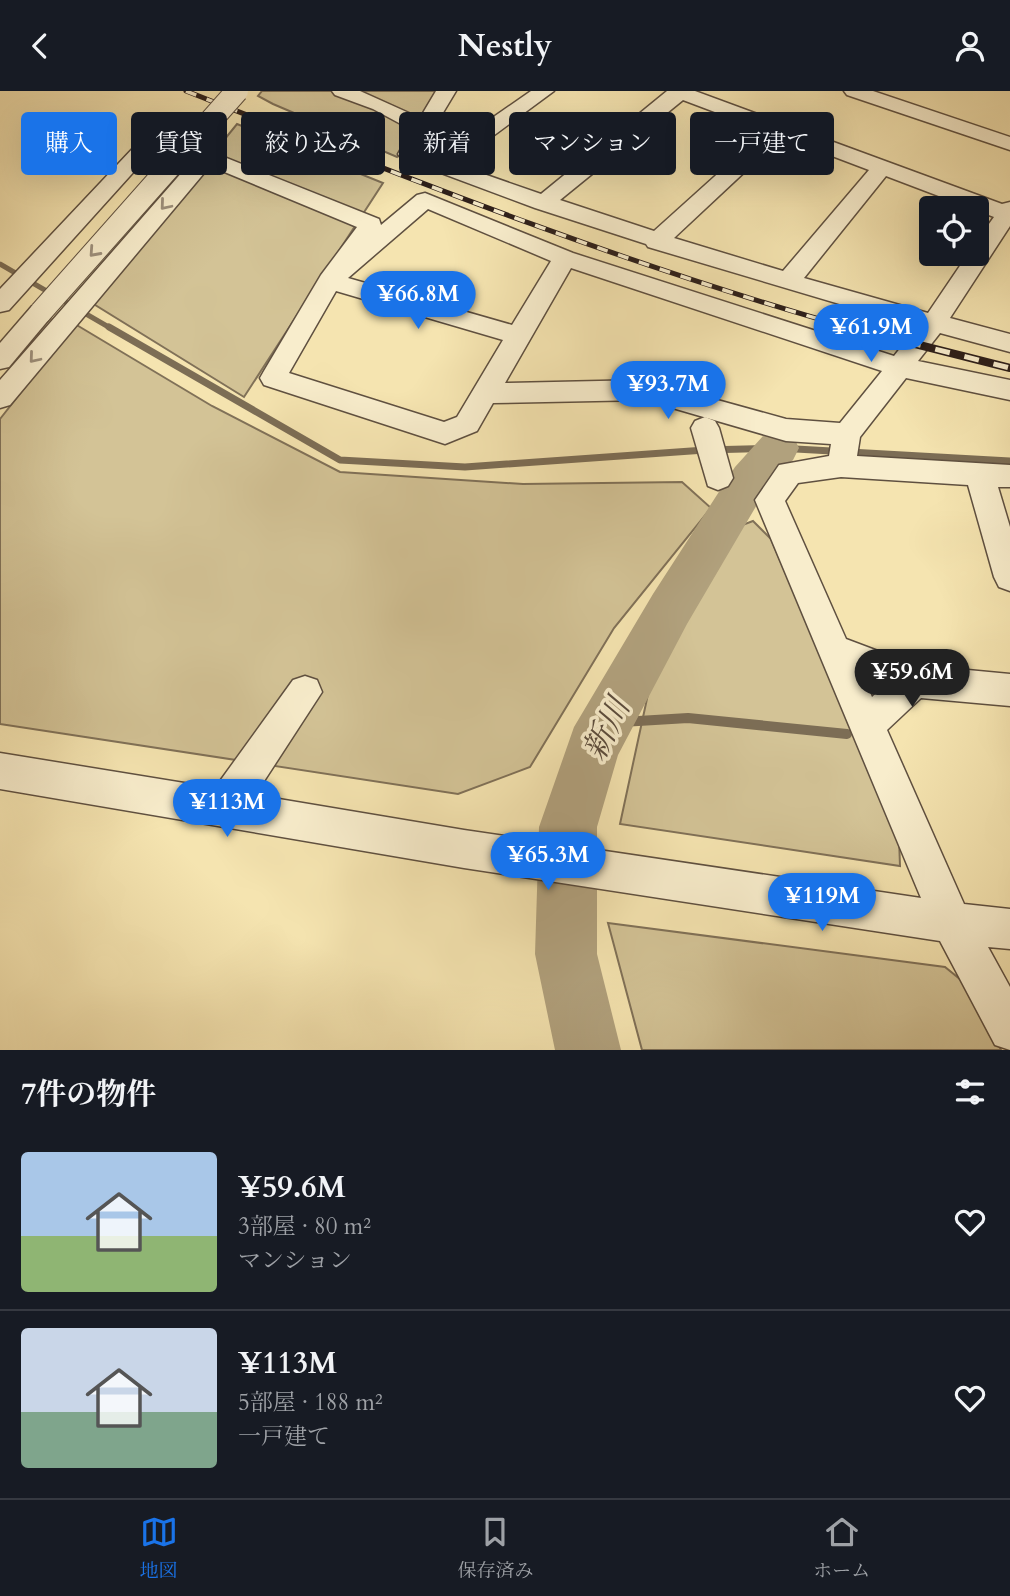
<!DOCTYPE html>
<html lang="ja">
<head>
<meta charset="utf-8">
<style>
  :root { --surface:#171b24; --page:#20242c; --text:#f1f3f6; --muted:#9ea1a6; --line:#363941; --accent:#1a73e8 }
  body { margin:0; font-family:Cardo,"Noto Serif JP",serif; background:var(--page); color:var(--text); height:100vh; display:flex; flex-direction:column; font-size:26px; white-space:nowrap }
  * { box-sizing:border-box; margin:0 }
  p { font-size:23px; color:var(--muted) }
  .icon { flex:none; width:38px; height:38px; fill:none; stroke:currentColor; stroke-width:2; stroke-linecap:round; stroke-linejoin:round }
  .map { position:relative; height:959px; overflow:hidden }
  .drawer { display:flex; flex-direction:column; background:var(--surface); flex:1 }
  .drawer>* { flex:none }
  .hud { position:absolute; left:21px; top:21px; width:970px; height:63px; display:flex; gap:14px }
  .buttons { position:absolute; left:919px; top:105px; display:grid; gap:14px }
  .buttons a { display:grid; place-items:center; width:70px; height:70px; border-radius:7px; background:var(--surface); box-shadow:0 7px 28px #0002; font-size:35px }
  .price { position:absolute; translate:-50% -60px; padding:0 16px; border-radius:24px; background:var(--accent); color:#fff; font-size:23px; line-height:46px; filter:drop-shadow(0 2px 4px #0008) }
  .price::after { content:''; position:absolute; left:50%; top:42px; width:21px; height:16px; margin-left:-10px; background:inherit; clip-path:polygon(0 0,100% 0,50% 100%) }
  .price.on { background:#222; color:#fff }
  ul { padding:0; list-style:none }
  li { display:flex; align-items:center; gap:21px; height:175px; padding:0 21px }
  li+li { border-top:2px solid var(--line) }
  li span { display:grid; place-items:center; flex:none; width:196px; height:140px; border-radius:7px; color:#555 }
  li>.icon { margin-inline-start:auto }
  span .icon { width:84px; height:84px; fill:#fffc; stroke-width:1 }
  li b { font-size:30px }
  h2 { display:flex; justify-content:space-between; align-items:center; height:84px; padding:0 21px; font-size:30px }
  .chip { padding:0 24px; border-radius:7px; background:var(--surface); box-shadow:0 7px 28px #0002; font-size:24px; line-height:63px }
  .chip.on { background:var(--accent); color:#fff }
  header { display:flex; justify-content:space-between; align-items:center; height:91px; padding:0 21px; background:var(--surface); font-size:32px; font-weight:700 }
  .tab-bar { display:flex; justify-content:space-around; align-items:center; height:98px; border-top:2px solid var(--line); background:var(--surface); font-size:19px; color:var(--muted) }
  .tab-bar a { display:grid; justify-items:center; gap:4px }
  .tab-bar .on { color:var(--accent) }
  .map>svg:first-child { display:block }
</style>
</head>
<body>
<header><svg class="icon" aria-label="back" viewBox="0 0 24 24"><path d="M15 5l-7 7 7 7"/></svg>Nestly<svg class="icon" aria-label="person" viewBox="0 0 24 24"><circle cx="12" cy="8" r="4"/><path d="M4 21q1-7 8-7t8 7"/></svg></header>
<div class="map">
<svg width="1010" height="959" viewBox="0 0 1010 959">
  <rect width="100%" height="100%" fill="#f5e4b0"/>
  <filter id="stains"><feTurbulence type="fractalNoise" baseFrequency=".00286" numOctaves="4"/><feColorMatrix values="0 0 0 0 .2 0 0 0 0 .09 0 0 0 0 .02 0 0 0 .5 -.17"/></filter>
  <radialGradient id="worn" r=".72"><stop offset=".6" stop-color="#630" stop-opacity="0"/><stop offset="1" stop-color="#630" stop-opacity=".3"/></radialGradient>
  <g fill="#d3c396" stroke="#807158" stroke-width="2">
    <path d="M 262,0 L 436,0 L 397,66 L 273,13 L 258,5 Z"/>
    <path d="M 237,33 L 383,92 L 244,306 L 92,212 Z"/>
    <path d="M 75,233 L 212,315 L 340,381 L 523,393 L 682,391 L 711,417 L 614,537 L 530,676 L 458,703 L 0,633 L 0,328 Z"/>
    <path d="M 753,430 L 771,448 L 899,747 L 900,775 L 620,733 L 648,603 L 694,502 L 737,436 Z"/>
    <path d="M 608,832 L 945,876 L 972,898 L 1001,959 L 642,959 Z"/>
  </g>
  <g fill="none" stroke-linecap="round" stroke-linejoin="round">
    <path stroke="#7c6d55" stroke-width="5" d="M 0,173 L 112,238"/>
    <path stroke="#7c6d55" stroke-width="7" d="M 109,236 L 340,369 L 465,376 L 705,359 L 778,357 L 1010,370"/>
    <path stroke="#7c6d55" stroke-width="10" d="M 605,632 L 688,627 L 847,643"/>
    <path fill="#b1a17d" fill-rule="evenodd" d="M 778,341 L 793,345 L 799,357 L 793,369 L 765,400 L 687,533 L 618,664 L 597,736 L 597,863 L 621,959 L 555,959 L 535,863 L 539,736 L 574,636 L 653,503 L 735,376 L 763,345 Z"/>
    <g stroke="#5f5040" stroke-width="3">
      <g id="minor">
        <path d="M 332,0 L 360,0 L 420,27 L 436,0 L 456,0 L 420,60 L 436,66 L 531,0 L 554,0 L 455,73 L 541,103 L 667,0 L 695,0 L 1002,113 L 1010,111 L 1010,135 L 950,227 L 1010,243 L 1010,261 L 940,242 L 918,270 L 1010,289 L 1010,309 L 906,287 L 860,346 L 857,365 L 1010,374 L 1010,396 L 998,396 L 1010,436 L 1010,500 L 999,496 L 994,486 L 968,394 L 841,386 L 798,392 L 785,410 L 846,548 L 915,574 L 1010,583 L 1010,615 L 921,607 L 887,639 L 964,813 L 1010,818 L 1010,858 L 988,856 L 1010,896 L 1010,959 L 995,954 L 940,850 L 464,777 L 0,698 L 0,662 L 215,697 L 293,589 L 305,585 L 317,589 L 322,601 L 255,704 L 464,739 L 921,807 L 755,409 L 779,374 L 829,365 L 831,353 L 786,350 L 645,309 L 493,312 L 477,340 L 445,353 L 264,294 L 260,287 L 264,280 L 321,184 L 357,136 L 210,75 L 10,314 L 0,317 L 0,289 L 205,55 L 204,44 L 184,38 L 166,45 L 9,219 L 0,221 L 0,198 L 152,37 L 182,26 L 221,36 L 225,56 L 219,64 L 379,128 L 381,134 L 417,104 L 425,102 L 573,162 L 894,265 L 917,236 L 648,156 L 646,153 L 535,117 L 401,67 L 398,63 L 412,39 L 373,18 L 335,4 ZM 683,9 L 765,40 L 654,140 L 560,109 ZM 782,46 L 869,79 L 783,180 L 674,147 ZM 886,85 L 994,126 L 976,151 L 976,163 L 968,163 L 928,222 L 804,187 ZM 428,118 L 551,170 L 512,234 L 348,187 ZM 571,177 L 882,280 L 840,332 L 786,328 L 645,289 L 505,292 ZM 336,200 L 503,249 L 457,326 L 444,331 L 289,282 ZM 863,586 L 885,594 L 872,606 Z"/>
        <path d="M 844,0 L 873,0 L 1010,46 L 1010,59 L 847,4 Z"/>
        <path d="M 41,213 L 50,215 L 53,221 L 50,227 L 9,276 L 0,278 L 0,252 L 32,215 Z"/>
        <path d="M 705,326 L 715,330 L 719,337 L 733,387 L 728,395 L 718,399 L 708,395 L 691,337 L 695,330 Z"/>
      </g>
    </g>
    <use href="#minor" fill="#f8edcc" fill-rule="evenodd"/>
    <g stroke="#2d1f1a" stroke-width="5">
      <path id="rail-far1" d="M 186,0 C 407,87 625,174 854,238"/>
    </g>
    <g stroke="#2d1f1a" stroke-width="8">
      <path id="rail" d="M 848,236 L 1010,277"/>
    </g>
    <use href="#rail-far1" stroke="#f8edcc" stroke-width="3.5" stroke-dasharray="11" stroke-linecap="butt"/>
    <use href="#rail" stroke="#f8edcc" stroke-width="5" stroke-dasharray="15" stroke-linecap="butt"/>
    <g stroke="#5f5040" stroke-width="24" stroke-linecap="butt">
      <path id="minor-bridge" d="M 41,221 L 237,0"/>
    </g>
    <use href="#minor-bridge" stroke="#f8edcc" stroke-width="22"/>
  </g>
  <defs><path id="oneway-chevron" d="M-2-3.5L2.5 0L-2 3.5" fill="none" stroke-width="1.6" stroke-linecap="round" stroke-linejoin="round" transform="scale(1.75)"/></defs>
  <g stroke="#9d907c">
    <use href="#oneway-chevron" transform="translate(165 114) rotate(130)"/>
    <use href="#oneway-chevron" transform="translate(94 161) rotate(132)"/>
    <use href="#oneway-chevron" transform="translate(34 267) rotate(130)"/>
  </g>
  <g text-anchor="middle" stroke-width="7" stroke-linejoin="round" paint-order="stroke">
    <g font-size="32" font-style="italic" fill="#5b4c3d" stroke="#f8edcc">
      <text transform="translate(606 638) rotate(-64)" y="11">新川</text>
    </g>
  </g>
  <rect width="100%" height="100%" filter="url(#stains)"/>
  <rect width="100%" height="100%" fill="url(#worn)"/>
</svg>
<div class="buttons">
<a><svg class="icon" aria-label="locate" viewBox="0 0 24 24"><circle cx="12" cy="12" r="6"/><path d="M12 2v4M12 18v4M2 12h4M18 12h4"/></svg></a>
</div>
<b class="price" style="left:418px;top:240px">¥66.8M</b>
<b class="price" style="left:871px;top:273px">¥61.9M</b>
<b class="price" style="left:668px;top:330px">¥93.7M</b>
<b class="price on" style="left:912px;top:618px">¥59.6M</b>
<b class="price" style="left:227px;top:748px">¥113M</b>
<b class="price" style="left:548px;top:801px">¥65.3M</b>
<b class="price" style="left:822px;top:842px">¥119M</b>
<div class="hud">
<a class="chip on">購入</a>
<a class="chip">賃貸</a>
<a class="chip">絞り込み</a>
<a class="chip">新着</a>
<a class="chip">マンション</a>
<a class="chip">一戸建て</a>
</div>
</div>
<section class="drawer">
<h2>7件の物件<svg class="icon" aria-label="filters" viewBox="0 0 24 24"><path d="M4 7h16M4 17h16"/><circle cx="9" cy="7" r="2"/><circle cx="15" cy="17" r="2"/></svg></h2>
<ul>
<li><span style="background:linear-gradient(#a9c7e8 60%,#8fb573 0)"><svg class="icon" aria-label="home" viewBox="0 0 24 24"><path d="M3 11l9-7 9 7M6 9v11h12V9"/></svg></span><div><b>¥59.6M</b><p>3部屋 · 80 m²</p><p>マンション</p></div><svg class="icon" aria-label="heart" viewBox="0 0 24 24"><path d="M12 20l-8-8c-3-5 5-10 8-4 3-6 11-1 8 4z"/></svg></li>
<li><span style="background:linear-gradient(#c9d6e8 60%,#7fa58c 0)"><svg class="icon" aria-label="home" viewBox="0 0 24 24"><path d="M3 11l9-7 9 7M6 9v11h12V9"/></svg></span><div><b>¥113M</b><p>5部屋 · 188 m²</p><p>一戸建て</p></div><svg class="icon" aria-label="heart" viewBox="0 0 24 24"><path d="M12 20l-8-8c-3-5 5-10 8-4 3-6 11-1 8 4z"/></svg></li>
</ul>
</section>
<nav class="tab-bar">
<a class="on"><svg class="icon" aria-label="map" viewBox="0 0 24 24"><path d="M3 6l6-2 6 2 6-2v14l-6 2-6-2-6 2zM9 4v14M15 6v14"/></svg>地図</a>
<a><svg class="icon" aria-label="saved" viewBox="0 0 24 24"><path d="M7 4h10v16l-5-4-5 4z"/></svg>保存済み</a>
<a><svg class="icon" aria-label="home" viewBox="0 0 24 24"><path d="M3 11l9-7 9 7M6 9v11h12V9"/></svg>ホーム</a>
</nav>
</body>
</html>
